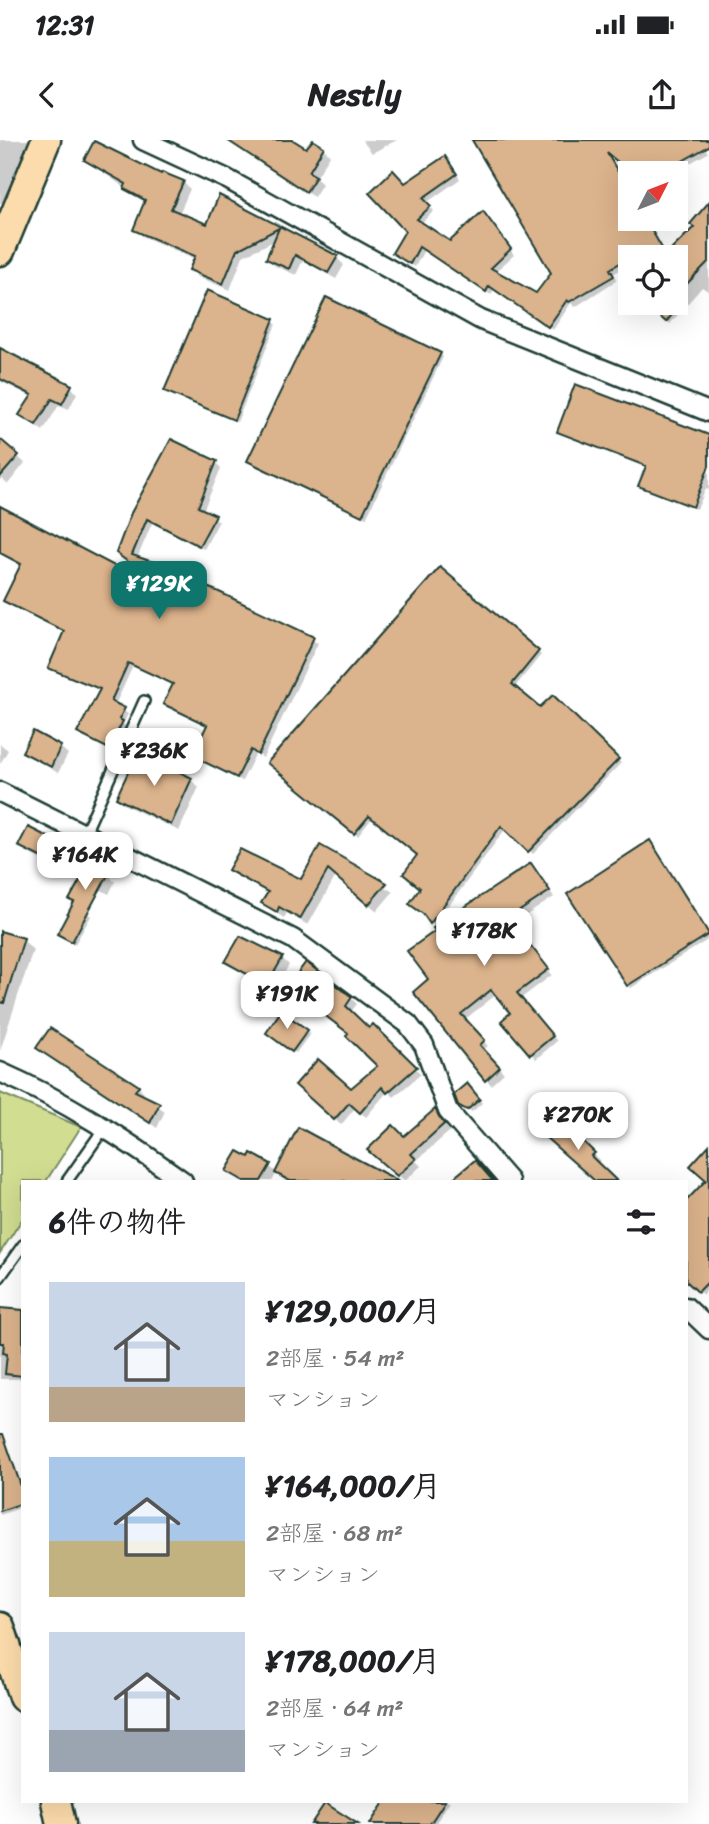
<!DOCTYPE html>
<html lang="ja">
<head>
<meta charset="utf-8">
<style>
  :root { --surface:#fff; --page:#f6f6f6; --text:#202124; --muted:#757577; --accent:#0f766e }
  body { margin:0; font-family:Sriracha,"Klee One",sans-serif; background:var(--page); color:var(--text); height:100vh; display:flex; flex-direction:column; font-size:26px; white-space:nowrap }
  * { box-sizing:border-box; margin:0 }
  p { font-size:23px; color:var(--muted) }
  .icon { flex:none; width:38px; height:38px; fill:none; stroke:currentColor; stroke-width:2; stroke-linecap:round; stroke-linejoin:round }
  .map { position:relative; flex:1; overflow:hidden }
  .side { position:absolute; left:21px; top:1040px; width:667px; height:623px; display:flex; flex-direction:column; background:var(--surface); border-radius:0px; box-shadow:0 7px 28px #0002 }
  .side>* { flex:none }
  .needle { width:46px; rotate:48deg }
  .tools { position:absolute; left:618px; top:21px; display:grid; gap:14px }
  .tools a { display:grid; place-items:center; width:70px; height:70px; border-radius:0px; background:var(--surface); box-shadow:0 7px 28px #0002; font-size:35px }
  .price { position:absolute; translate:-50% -60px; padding:0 16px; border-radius:14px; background:#fff; color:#222; font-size:23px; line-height:46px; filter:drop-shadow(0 2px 4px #0008) }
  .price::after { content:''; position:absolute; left:50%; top:42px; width:21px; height:16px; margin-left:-10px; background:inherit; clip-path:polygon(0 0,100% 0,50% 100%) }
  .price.current { background:var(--accent); color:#fff }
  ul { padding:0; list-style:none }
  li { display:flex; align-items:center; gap:21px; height:175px; padding:0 28px }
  li span { display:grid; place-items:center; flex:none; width:196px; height:140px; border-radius:0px; color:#555 }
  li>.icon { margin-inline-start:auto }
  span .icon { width:84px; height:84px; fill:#fffc; stroke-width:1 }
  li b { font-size:30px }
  h2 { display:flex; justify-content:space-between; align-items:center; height:84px; padding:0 28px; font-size:30px }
  .status { display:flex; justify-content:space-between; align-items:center; height:49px; padding:0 35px; background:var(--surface); direction:ltr }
  .status svg { height:19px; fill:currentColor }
  header { display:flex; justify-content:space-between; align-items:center; height:91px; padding:0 28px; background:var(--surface); font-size:32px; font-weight:700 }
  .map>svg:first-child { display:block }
</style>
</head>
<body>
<div class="status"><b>12:31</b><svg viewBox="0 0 49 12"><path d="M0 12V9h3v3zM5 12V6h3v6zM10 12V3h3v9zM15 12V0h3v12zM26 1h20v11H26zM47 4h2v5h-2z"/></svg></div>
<header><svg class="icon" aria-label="back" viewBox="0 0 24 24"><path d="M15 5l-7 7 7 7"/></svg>Nestly<svg class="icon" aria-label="share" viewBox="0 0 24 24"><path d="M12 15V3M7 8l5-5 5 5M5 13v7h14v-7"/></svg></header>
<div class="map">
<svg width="709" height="1684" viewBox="0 0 709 1684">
  <rect width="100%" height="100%" fill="#fff"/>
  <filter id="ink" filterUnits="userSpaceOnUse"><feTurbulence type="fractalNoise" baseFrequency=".0143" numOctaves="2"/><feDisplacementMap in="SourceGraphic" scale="14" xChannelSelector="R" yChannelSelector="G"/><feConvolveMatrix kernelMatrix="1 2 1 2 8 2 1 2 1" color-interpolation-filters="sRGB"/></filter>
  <g filter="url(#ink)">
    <path fill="#d1dd90" stroke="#788d62" stroke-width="2" d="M 0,953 L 81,987 L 46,1041 L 23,1041 L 23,1078 L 0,1113 Z"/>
    <g fill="#0003">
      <path d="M 0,0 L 28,0 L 4,64 L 0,63 Z"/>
      <path d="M 242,0 L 289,0 L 306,10 L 312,1 L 323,8 L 330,15 L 316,38 L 322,44 L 314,57 L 245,13 L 238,6 Z"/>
      <path d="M 362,0 L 397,0 L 372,13 Z"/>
      <path d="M 474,0 L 701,0 L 708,13 L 672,33 L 632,33 L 607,12 L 630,52 L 630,79 L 646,79 L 661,106 L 641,117 L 630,117 L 630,124 L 613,134 L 617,140 L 575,167 L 571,163 L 553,190 L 494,149 L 491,155 L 424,110 L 415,127 L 394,113 L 407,91 L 405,45 L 449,22 L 460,39 L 426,63 L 434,71 L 420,84 L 451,103 L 488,77 L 514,115 L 495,132 L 536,156 L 553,133 Z"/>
      <path d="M 86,20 L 183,42 L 190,49 L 179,74 L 208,87 L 220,58 L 337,118 L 344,125 L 336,139 L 303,120 L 296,135 L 275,126 L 268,119 L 276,100 L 243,116 L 230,150 L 198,137 L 191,129 L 195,119 L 142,96 L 135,89 L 146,63 Z"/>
      <path d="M 709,73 L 709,152 L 702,147 L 670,184 L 649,163 L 676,163 L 676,117 L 670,117 Z"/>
      <path d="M 273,181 L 276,184 L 237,282 L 166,250 Z"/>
      <path d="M 0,210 L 71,247 L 77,253 L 69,269 L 59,265 L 43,291 L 21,275 L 32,257 L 0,241 Z"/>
      <path d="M 440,214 L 443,217 L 366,378 L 249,320 Z"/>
      <path d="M 559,292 L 709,297 L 709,350 L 706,349 L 697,369 L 644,349 L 640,345 L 647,328 Z"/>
      <path d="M 0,301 L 25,323 L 8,344 L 0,337 Z"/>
      <path d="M 216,323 L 221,328 L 203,371 L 219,381 L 204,409 L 152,383 L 137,419 L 161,427 L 167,432 L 318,503 L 263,618 L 256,613 L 242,641 L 194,616 L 209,587 L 165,564 L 174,545 L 133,526 L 115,565 L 128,574 L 123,584 L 127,587 L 114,612 L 84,597 L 79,593 L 101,551 L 50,528 L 65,493 L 5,460 L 22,426 L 0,414 L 0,368 L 123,433 L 129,423 L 133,374 Z"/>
      <path d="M 440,429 L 541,515 L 514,548 L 540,570 L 553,557 L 621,623 L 533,714 L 506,688 L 434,786 L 426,775 L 419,715 L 373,677 L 358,696 L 273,626 Z"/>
      <path d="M 0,604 L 8,610 L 0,624 Z"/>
      <path d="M 60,607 L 68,614 L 58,633 L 24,612 Z"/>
      <path d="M 139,614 L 191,640 L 199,647 L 179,691 L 125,665 L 118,658 Z"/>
      <path d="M 20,705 L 61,706 L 68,713 L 60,729 L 28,713 Z"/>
      <path d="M 653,705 L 709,799 L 631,848 L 628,845 Z"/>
      <path d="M 320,707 L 393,752 L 377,771 L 336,736 L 308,785 L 287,773 L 284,778 L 271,770 L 264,763 L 268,754 L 231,730 L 301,741 Z"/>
      <path d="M 109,721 L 116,729 L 111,738 L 115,742 L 109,754 L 91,745 L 78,725 Z"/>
      <path d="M 536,730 L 554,757 L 513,784 L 552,835 L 520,859 L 557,901 L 536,919 L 503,882 L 513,874 L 497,854 L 464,880 L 488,906 L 483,910 L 504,933 L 491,945 L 416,852 Z"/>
      <path d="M 87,773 L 91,776 L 75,804 L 59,794 Z"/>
      <path d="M 0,793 L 23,800 L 33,810 L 0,911 Z"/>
      <path d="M 282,818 L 289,825 L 274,851 L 227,822 Z"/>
      <path d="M 306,825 L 351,858 L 357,864 L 350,873 L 369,891 L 373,886 L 421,934 L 394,957 L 388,951 L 366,977 L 355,968 L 341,985 L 303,951 L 351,950 L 379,926 L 350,894 Z"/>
      <path d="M 307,891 L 310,894 L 296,913 L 271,896 Z"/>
      <path d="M 39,908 L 138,947 L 144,953 L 142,956 L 165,971 L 157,988 Z"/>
      <path d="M 467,945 L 482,963 L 472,972 L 460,964 Z"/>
      <path d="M 435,971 L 450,991 L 416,1021 L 421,1026 L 405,1041 L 376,1016 L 404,998 Z"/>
      <path d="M 561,983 L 600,1021 L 597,1024 L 614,1041 L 596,1041 L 554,1003 Z"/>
      <path d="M 709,1008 L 709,1148 L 703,1155 L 686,1139 L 686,1064 L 708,1040 Z"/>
      <path d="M 269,1026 L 277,1033 L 394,1041 L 285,1041 L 277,1033 L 272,1041 L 241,1041 L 228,1031 Z"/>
      <path d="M 0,1169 L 23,1172 L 23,1239 L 0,1239 Z"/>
      <path d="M 0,1294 L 4,1296 L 23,1349 L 23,1367 L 0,1375 Z"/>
      <path d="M 387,1661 L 450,1661 L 435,1684 L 373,1684 Z"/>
    </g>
    <g fill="#dbb38c" stroke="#1f3d34" stroke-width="2">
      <path d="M 227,0 L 293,0 L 306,8 L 313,0 L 324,7 L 309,32 L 316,36 L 306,52 Z"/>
      <path d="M 472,0 L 709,0 L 709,6 L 661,33 L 631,33 L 607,13 L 630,52 L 630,79 L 645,79 L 666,115 L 694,87 L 690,84 L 709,62 L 709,121 L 676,155 L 676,117 L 630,117 L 610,129 L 614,136 L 569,162 L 567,160 L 548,187 L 489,146 L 486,152 L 419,107 L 410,124 L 392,113 L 405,91 L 369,53 L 393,30 L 405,43 L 445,16 L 457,34 L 423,58 L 431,66 L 417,79 L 450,101 L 483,71 L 511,109 L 491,128 L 536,153 L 551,133 Z"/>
      <path d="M 94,1 L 161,34 L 162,32 L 184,41 L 171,69 L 207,84 L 219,55 L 338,116 L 328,133 L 295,115 L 289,129 L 266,119 L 279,88 L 237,110 L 223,144 L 189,130 L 195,116 L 133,90 L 145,60 L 124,49 L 126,44 L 84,20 Z"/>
      <path d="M 207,150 L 274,179 L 234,280 L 164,251 Z"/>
      <path d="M 326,157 L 441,213 L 362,376 L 247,321 Z"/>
      <path d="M 644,163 L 682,163 L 666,182 Z"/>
      <path d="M 0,208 L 72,245 L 62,264 L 52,259 L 36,285 L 19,275 L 32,255 L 0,239 Z"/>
      <path d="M 575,244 L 709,295 L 709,326 L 693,367 L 638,346 L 646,326 L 557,292 Z"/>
      <path d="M 0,299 L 19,315 L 0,337 Z"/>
      <path d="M 171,299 L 217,321 L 198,367 L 216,375 L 199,406 L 147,379 L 132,415 L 162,425 L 161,428 L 188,440 L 217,451 L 314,497 L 258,615 L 251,610 L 237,638 L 192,616 L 207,585 L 163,564 L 173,544 L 128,523 L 111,561 L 125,568 L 119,579 L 123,581 L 109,609 L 77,593 L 100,549 L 48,528 L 64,491 L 3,461 L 21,424 L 0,413 L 0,366 L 122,430 L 128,422 L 116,413 L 131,373 Z"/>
      <path d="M 440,427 L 539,511 L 512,544 L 540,567 L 553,555 L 619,619 L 528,712 L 501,686 L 430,784 L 423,774 L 409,764 L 420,748 L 403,734 L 417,715 L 369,676 L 354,694 L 267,623 Z"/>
      <path d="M 33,591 L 61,606 L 51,627 L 22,612 Z"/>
      <path d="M 138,611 L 192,638 L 171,685 L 116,658 Z"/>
      <path d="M 28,687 L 62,704 L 52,723 L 18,706 Z"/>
      <path d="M 650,700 L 709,794 L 627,846 L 567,754 Z"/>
      <path d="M 320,705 L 387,743 L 368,765 L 328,730 L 300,779 L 279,767 L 277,772 L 261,763 L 268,752 L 228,730 L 240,709 L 301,739 Z"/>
      <path d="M 85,707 L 110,720 L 104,731 L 109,733 L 72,802 L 57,794 L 74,762 L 69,760 L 85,731 L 75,725 Z"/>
      <path d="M 531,723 L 550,751 L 509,778 L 549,829 L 517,853 L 553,896 L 530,915 L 501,881 L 510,873 L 491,850 L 461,874 L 485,900 L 480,905 L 500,927 L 485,941 L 413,852 L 428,839 L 407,811 L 435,791 L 433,788 Z"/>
      <path d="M 0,791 L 24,798 L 4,863 L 0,862 Z"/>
      <path d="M 240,796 L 283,817 L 267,845 L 225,822 Z"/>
      <path d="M 306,822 L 352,857 L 346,866 L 369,888 L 373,884 L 417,927 L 387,953 L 382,947 L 360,973 L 349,963 L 334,980 L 295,945 L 318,919 L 351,948 L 377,926 L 346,896 L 348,893 L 323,874 L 330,866 L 294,838 Z"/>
      <path d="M 281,871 L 308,890 L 292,912 L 266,893 Z"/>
      <path d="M 50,888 L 139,946 L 135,951 L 160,963 L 150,983 L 36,908 Z"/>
      <path d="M 467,943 L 480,959 L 467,970 L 458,965 L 454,954 Z"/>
      <path d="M 435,969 L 444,984 L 411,1014 L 416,1019 L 397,1036 L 367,1010 L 393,985 L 404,996 Z"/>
      <path d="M 561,980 L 595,1013 L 591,1016 L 617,1041 L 595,1041 L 545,997 Z"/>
      <path d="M 298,987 L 357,1019 L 399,1041 L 290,1041 L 275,1033 Z"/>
      <path d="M 709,1005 L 709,1141 L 698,1152 L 686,1141 L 686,1061 L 706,1040 L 690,1026 Z"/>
      <path d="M 238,1011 L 249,1017 L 251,1013 L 271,1024 L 261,1041 L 244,1041 L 226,1031 Z"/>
      <path d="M 475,1020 L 493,1041 L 450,1041 Z"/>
      <path d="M 0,1168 L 23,1170 L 23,1236 L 5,1234 L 7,1214 L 3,1213 L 4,1203 L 0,1203 Z"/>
      <path d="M 0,1294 L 3,1294 L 23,1352 L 23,1363 L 0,1371 Z"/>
      <path d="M 385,1661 L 445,1661 L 430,1684 L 370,1684 Z"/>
      <path d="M 325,1663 L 358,1684 L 311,1684 Z"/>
    </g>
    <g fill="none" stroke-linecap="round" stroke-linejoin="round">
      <g stroke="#1f3d34" stroke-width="14">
        <g id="lane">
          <path d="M 85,693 L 144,561"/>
          <path d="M 67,1041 L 105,987"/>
          <path d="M 0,1137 L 23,1105"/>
        </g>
      </g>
      <g stroke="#1f3d34" stroke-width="23">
        <g id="street">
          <path d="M 143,0 L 227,39 L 481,180 L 709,272"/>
          <path d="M 0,652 L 293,799 L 408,884 L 424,905 L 448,971 L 509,1041"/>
          <path d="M 0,932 C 66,961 124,999 183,1041"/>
          <path d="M 686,1167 L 709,1189"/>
        </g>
      </g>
      <g stroke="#1f3d34" stroke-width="33">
        <g id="primary">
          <path d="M 0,111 L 46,0"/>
          <path d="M 0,1487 L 23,1557"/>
          <path d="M 56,1661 L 61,1684"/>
        </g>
      </g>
      <use href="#lane" stroke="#fff" stroke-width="9"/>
      <use href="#street" stroke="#fff" stroke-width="18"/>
      <use href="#primary" stroke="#fcdcac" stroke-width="28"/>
    </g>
  </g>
</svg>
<div class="tools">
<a><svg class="needle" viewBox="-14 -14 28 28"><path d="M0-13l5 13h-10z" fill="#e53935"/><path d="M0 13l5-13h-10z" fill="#757577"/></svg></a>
<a><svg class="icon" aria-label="locate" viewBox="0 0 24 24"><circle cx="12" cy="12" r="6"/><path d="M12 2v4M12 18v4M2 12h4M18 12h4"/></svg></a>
</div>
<b class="price current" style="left:159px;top:481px">¥129K</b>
<b class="price" style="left:154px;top:648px">¥236K</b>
<b class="price" style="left:85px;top:752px">¥164K</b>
<b class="price" style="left:484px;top:828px">¥178K</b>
<b class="price" style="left:287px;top:891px">¥191K</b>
<b class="price" style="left:578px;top:1012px">¥270K</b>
<section class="side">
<h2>6件の物件<svg class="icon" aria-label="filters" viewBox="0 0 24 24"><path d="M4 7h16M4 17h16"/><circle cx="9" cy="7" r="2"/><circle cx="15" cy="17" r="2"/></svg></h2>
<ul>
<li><span style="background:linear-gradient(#c9d6e8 75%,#b9a48a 0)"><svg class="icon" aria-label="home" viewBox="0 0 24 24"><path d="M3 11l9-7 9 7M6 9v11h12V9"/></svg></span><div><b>¥129,000/月</b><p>2部屋 · 54 m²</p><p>マンション</p></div></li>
<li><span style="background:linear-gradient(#a9c7e8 60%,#c2b280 0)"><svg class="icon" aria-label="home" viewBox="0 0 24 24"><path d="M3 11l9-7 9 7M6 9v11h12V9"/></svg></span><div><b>¥164,000/月</b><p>2部屋 · 68 m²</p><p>マンション</p></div></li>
<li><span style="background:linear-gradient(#c9d6e8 70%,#9aa5b1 0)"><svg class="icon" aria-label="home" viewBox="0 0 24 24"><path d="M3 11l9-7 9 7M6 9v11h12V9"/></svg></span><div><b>¥178,000/月</b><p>2部屋 · 64 m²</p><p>マンション</p></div></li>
</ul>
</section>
</div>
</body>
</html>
